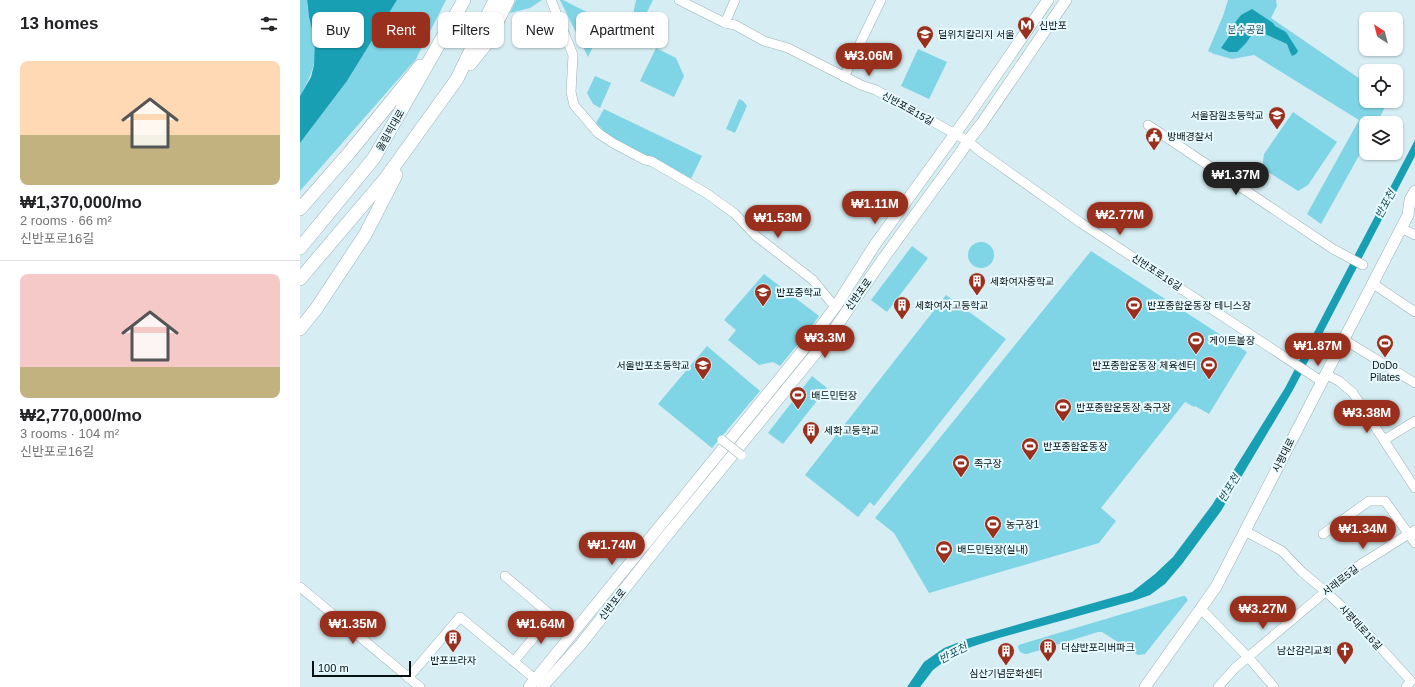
<!DOCTYPE html>
<html lang="en">
<head>
<meta charset="utf-8">
<style>
  :root { --surface:#fff; --page:#f2f2f2; --text:#202124; --muted:#757577; --line:#e0e0e0; --accent:#99301e }
  body { margin:0; font-family:Arial,"Noto Sans KR",sans-serif; background:var(--page); color:var(--text); height:100vh; display:flex; flex-direction:column; font-size:15px; white-space:nowrap }
  * { box-sizing:border-box; margin:0 }
  p { font-size:13px; color:var(--muted) }
  .icon { flex:none; width:22px; height:22px; fill:none; stroke:currentColor; stroke-width:2; stroke-linecap:round; stroke-linejoin:round }
  .map { position:relative; flex:1; overflow:hidden }
  .panel { display:flex; flex-direction:column; background:var(--surface); width:300px }
  .panel>* { flex:none }
  .banner { position:absolute; left:12px; top:12px; width:380px; height:36px; display:flex; gap:8px }
  .needle { width:26px; rotate:324deg }
  .fabs { position:absolute; left:1059px; top:12px; display:grid; gap:8px }
  .fabs a { display:grid; place-items:center; width:44px; height:44px; border-radius:8px; background:var(--surface); box-shadow:0 1px 3px #0004; font-size:20px }
  .scale { position:absolute; left:12px; bottom:10px; width:99px; box-sizing:border-box; padding-left:4px; border:2px solid #081112; border-top:0; font-size:11px; line-height:14px; white-space:nowrap; color:#081112; -webkit-text-stroke:3px #e7faff; paint-order:stroke }
  .price { position:absolute; translate:-50% -34px; padding:0 9px; border-radius:14px; background:var(--accent); color:#fff; font-size:13px; line-height:26px; filter:drop-shadow(0 1px 2px #0008) }
  .price::after { content:''; position:absolute; left:50%; top:24px; width:12px; height:9px; margin-left:-6px; background:inherit; clip-path:polygon(0 0,100% 0,50% 100%) }
  .price.selected { background:#222; color:#fff }
  ul { padding:0; list-style:none }
  li { display:grid; align-content:center; gap:8px; height:212px; padding:0 20px }
  li+li { border-top:1px solid var(--line) }
  li span { display:grid; place-items:center; height:124px; border-radius:8px; color:#555 }
  li>.icon { margin-inline-start:auto }
  span .icon { width:72px; height:72px; fill:#fffc; stroke-width:1 }
  li b { font-size:17px }
  h2 { display:flex; justify-content:space-between; align-items:center; height:48px; padding:0 20px; font-size:17px }
  .pill { padding:0 14px; border-radius:8px; background:var(--surface); box-shadow:0 1px 3px #0004; font-size:14px; line-height:36px }
  .pill.selected { background:var(--accent); color:#fff }
  main { display:flex; flex:1; min-height:0 }
  .map>svg:first-child { display:block }
</style>
</head>
<body>
<main>
<section class="panel">
<h2>13 homes<svg class="icon" aria-label="filters" viewBox="0 0 24 24"><path d="M4 7h16M4 17h16"/><circle cx="9" cy="7" r="2"/><circle cx="15" cy="17" r="2"/></svg></h2>
<ul>
<li><span style="background:linear-gradient(#ffd9b3 60%,#c2b280 0)"><svg class="icon" aria-label="home" viewBox="0 0 24 24"><path d="M3 11l9-7 9 7M6 9v11h12V9"/></svg></span><div><b>₩1,370,000/mo</b><p>2 rooms · 66 m²</p><p>신반포로16길</p></div></li>
<li><span style="background:linear-gradient(#f6c9c9 75%,#c2b280 0)"><svg class="icon" aria-label="home" viewBox="0 0 24 24"><path d="M3 11l9-7 9 7M6 9v11h12V9"/></svg></span><div><b>₩2,770,000/mo</b><p>3 rooms · 104 m²</p><p>신반포로16길</p></div></li>
</ul>
</section>
<div class="map">
<svg width="1115" height="687" viewBox="0 0 1115 687">
  <rect width="100%" height="100%" fill="#d6eef3"/>
  <g fill="#7fd4e5">
    <path d="M 0,0 L 7,0 C 7,14 13,26 15,40 C 18,61 10,78 0,96 Z"/>
    <path d="M 97,0 L 146,0 L 116,59 L 0,191 L 0,143 L 47,81 Z"/>
    <path d="M 216,0 L 242,0 L 230,8 L 210,13 Z"/>
    <path d="M 260,0 L 263,0 L 291,14 L 287,25 L 300,32 L 288,57 Z"/>
    <path d="M 336,0 L 353,0 L 343,20 L 333,15 Z"/>
    <path d="M 928,0 L 976,0 L 977,6 L 971,18 L 1066,83 L 1066,101 L 1088,101 L 1077,123 L 1066,123 L 1066,143 L 1021,224 L 1007,214 L 1059,120 L 954,55 L 932,59 L 914,54 L 908,51 L 923,16 Z"/>
    <path d="M 356,48 L 376,58 L 384,76 L 374,97 L 340,81 Z"/>
    <path d="M 618,49 L 647,62 L 629,99 L 601,86 Z"/>
    <path d="M 295,76 L 311,83 L 300,108 L 293,104 L 287,93 Z"/>
    <path d="M 439,99 L 443,101 L 447,106 L 435,133 L 426,129 Z"/>
    <path d="M 304,109 L 402,156 L 391,179 L 312,139 L 296,123 Z"/>
    <path d="M 993,112 L 1037,142 L 1008,185 L 998,191 L 962,168 L 964,154 Z"/>
    <circle cx="681" cy="255" r="13"/>
    <path d="M 612,246 L 628,258 L 587,312 L 571,300 Z"/>
    <path d="M 791,251 L 947,352 L 909,414 L 895,406 L 894,407 L 885,402 L 801,508 L 816,521 L 799,543 L 629,593 L 594,533 L 575,518 Z"/>
    <path d="M 464,274 L 519,316 L 507,333 L 480,366 L 473,362 L 459,365 L 428,340 L 436,330 L 424,320 Z"/>
    <path d="M 646,295 L 706,339 L 574,506 L 570,502 L 558,517 L 505,475 Z"/>
    <path d="M 407,346 L 460,391 L 412,448 L 358,404 Z"/>
    <path d="M 512,376 L 527,388 L 483,444 L 468,433 Z"/>
    <path d="M 883,596 L 885,596 L 888,600 L 845,654 L 838,655 L 802,632 L 798,632 L 727,654 C 722,654 719,652 718,647 L 719,645 L 725,643 Z"/>
  </g>
  <g fill="#199fb4">
    <path d="M 7,0 L 97,0 L 47,81 L 0,143 L 0,96 L 11,77 L 14,65 L 15,41 L 9,17 Z"/>
    <path d="M 952,9 L 973,23 L 975,26 L 986,32 L 998,51 L 996,54 L 992,56 L 990,52 L 987,44 L 965,34 L 966,30 L 963,26 L 958,26 L 946,43 L 937,52 L 929,52 L 921,48 L 930,35 L 930,29 L 941,15 Z"/>
    <path d="M 1115,140 L 1115,156 L 993,390 L 921,511 L 882,564 L 865,584 L 850,595 L 836,600 L 699,638 L 671,647 L 650,657 L 633,670 L 620,687 L 607,687 L 624,662 L 644,648 L 667,639 L 832,592 L 855,574 L 873,557 L 912,505 L 985,388 Z"/>
  </g>
  <g fill="none" stroke-linecap="round" stroke-linejoin="round">
    <g stroke="#9ab1b5" stroke-width="10">
      <g id="minor">
        <path d="M 251,0 L 273,55 L 271,92 L 274,105 L 298,133 L 313,143 L 345,160 L 351,161 L 406,193 L 434,213 L 456,236 L 513,280 L 530,301 L 536,306"/>
        <path d="M 379,0 L 425,23"/>
        <path d="M 435,0 L 425,23 L 435,25 L 464,41 L 488,48 L 561,85 L 576,90 L 668,141 L 681,152 L 781,223 L 1021,381"/>
        <path d="M 544,77 L 581,0"/>
        <path d="M 848,125 L 1033,249 L 1063,265"/>
        <path d="M 1101,228 L 1115,235"/>
        <path d="M 1072,283 L 1115,312"/>
        <path d="M 1043,339 L 1115,383"/>
        <path d="M 1025,374 L 1039,381 L 1053,393 L 1115,488"/>
        <path d="M 1084,440 L 1115,421"/>
        <path d="M 945,531 L 982,551 L 1002,572 L 1025,591 L 1049,613 L 1111,681 L 1106,687"/>
        <path d="M 1023,534 L 1069,501 L 1085,501 L 1115,543"/>
        <path d="M 205,576 L 252,616 L 214,661"/>
        <path d="M 0,587 L 120,687"/>
        <path d="M 901,609 L 948,657 L 974,687"/>
        <path d="M 108,678 L 160,617 L 235,679"/>
        <path d="M 918,687 L 935,668 L 1050,571 L 1115,530"/>
      </g>
    </g>
    <g stroke="#9ab1b5" stroke-width="12">
      <g id="major">
        <path d="M 229,687 L 503,350 L 536,306 L 574,246 L 670,113 L 748,0"/>
        <path d="M 242,687 L 281,644 L 364,539 L 529,337 L 583,259 L 661,152 L 668,141 L 682,123 L 766,0"/>
        <path d="M 845,687 L 916,587 L 1108,215 L 1110,200 L 1115,191"/>
      </g>
    </g>
    <g stroke="#9ab1b5" stroke-width="14">
      <g id="highway">
        <path d="M 170,64 L 186,44 L 208,0"/>
        <path d="M 0,209 L 49,153 L 120,66"/>
        <path d="M 0,248 L 74,158 L 164,0"/>
        <path d="M 0,279 L 85,179 L 157,79 L 195,0"/>
        <path d="M 0,329 L 16,309 L 65,235 L 96,175"/>
      </g>
    </g>
    <use href="#minor" stroke="#fff" stroke-width="9"/>
    <use href="#major" stroke="#fff" stroke-width="11"/>
    <use href="#highway" stroke="#fff" stroke-width="13"/>
    <g stroke="#9ab1b5" stroke-width="10" stroke-linecap="butt">
      <path id="minor-bridge" d="M 422,440 L 441,455"/>
    </g>
    <use href="#minor-bridge" stroke="#fff" stroke-width="9"/>
  </g>
  <defs>
    <g id="metro-pin" transform="scale(0.9)"><path d="M0 17L-7.5 6A9.5 9.5 0 1 1 7.5 6Z" fill="#99301e" stroke="#e7faff"/><path d="M-5.5 5V-5H-3L0 0L3-5H5.5V5H3V-.5L0 4L-3-.5V5Z" fill="#fff"/></g>
    <g id="school-pin" transform="scale(0.9)"><path d="M0 17L-7.5 6A9.5 9.5 0 1 1 7.5 6Z" fill="#99301e" stroke="#e7faff"/><path d="M0-5L7-2L0 1L-7-2ZM-4 1L0 2.5L4 1V4Q0 6-4 4Z" fill="#fff"/></g>
    <g id="civic-pin" transform="scale(0.9)"><path d="M0 17L-7.5 6A9.5 9.5 0 1 1 7.5 6Z" fill="#99301e" stroke="#e7faff"/><path d="M-.6-6.5H3V-4.5H.6V-3L4-1V1h2V6H-6V1h2V-1L-.6-3ZM-1.2 2.5V6h2.4V2.5Z" fill="#fff"/></g>
    <g id="building-pin" transform="scale(0.9)"><path d="M0 17L-7.5 6A9.5 9.5 0 1 1 7.5 6Z" fill="#99301e" stroke="#e7faff"/><path d="M-4-6H4V6H1V3H-1V6H-4ZM-2.5-4.3h1.7v1.8h-1.7ZM.8-4.3h1.7v1.8H.8ZM-2.5-1h1.7V.8h-1.7ZM.8-1h1.7V.8H.8Z" fill="#fff"/></g>
    <g id="stadium-pin" transform="scale(0.9)"><path d="M0 17L-7.5 6A9.5 9.5 0 1 1 7.5 6Z" fill="#99301e" stroke="#e7faff"/><path d="M0-5a6.5 5 0 1 0 0 10a6.5 5 0 1 0 0-10ZM-3.5-1.8h7v3.6h-7Z" fill="#fff"/></g>
    <g id="church-pin" transform="scale(0.9)"><path d="M0 17L-7.5 6A9.5 9.5 0 1 1 7.5 6Z" fill="#99301e" stroke="#e7faff"/><path d="M-1.2-6h2.4v3.5h3.3v2.4h-3.3V6h-2.4V-.1h-3.3v-2.4h3.3Z" fill="#fff"/></g>
  </defs>
  <g fill-rule="evenodd">
    <use href="#metro-pin" x="726" y="25"/>
    <use href="#school-pin" x="625" y="34"/>
    <use href="#school-pin" x="977" y="115"/>
    <use href="#civic-pin" x="854" y="136"/>
    <use href="#building-pin" x="677" y="281"/>
    <use href="#school-pin" x="463" y="292"/>
    <use href="#building-pin" x="602" y="305"/>
    <use href="#stadium-pin" x="834" y="305"/>
    <use href="#stadium-pin" x="896" y="340"/>
    <use href="#stadium-pin" x="1085" y="343"/>
    <use href="#school-pin" x="403" y="365"/>
    <use href="#stadium-pin" x="909" y="365"/>
    <use href="#stadium-pin" x="498" y="395"/>
    <use href="#stadium-pin" x="763" y="407"/>
    <use href="#building-pin" x="511" y="430"/>
    <use href="#stadium-pin" x="730" y="446"/>
    <use href="#stadium-pin" x="661" y="463"/>
    <use href="#stadium-pin" x="693" y="524"/>
    <use href="#stadium-pin" x="644" y="549"/>
    <use href="#building-pin" x="153" y="638"/>
    <use href="#building-pin" x="748" y="647"/>
    <use href="#church-pin" x="1045" y="650"/>
    <use href="#building-pin" x="706" y="651"/>
  </g>
  <g text-anchor="middle" stroke-width="4" stroke-linejoin="round" paint-order="stroke">
    <g font-size="10" fill="#081112" stroke="#e7faff" text-anchor="start">
      <text x="739" y="29">신반포</text>
      <text x="638" y="38">덜위치칼리지 서울</text>
      <text x="964" y="119" text-anchor="end">서울잠원초등학교</text>
      <text x="867" y="140">방배경찰서</text>
      <text x="690" y="285">세화여자중학교</text>
      <text x="476" y="296">반포중학교</text>
      <text x="615" y="309">세화여자고등학교</text>
      <text x="847" y="309">반포종합운동장 테니스장</text>
      <text x="909" y="344">게이트볼장</text>
      <text x="390" y="369" text-anchor="end">서울반포초등학교</text>
      <text x="896" y="369" text-anchor="end">반포종합운동장 체육센터</text>
      <text x="1085" y="369" text-anchor="middle">DoDo<tspan x="1085" dy="12">Pilates</tspan></text>
      <text x="511" y="399">배드민턴장</text>
      <text x="776" y="411">반포종합운동장 축구장</text>
      <text x="524" y="434">세화고등학교</text>
      <text x="743" y="450">반포종합운동장</text>
      <text x="674" y="467">족구장</text>
      <text x="706" y="528">농구장1</text>
      <text x="657" y="553">배드민턴장(실내)</text>
      <text x="761" y="651">더샵반포리버파크</text>
      <text x="1032" y="654" text-anchor="end">남산감리교회</text>
      <text x="153" y="664" text-anchor="middle">반포프라자</text>
      <text x="706" y="677" text-anchor="middle">심산기념문화센터</text>
    </g>
    <g font-size="10" fill="#295a64" stroke="#e7faff">
      <text x="946" y="33">분수공원</text>
    </g>
    <g font-size="10" fill="#081112" stroke="#e7faff">
      <text transform="translate(608 108) rotate(29)" y="4">신반포로15길</text>
      <text transform="translate(90 130) rotate(-60)" y="4">올림픽대로</text>
      <text transform="translate(857 272) rotate(33)" y="4">신반포로16길</text>
      <text transform="translate(558 294) rotate(-54)" y="4">신반포로</text>
      <text transform="translate(983 455) rotate(-63)" y="4">사평대로</text>
      <text transform="translate(1040 580) rotate(-38)" y="4">서래로5길</text>
      <text transform="translate(312 604) rotate(-52)" y="4">신반포로</text>
      <text transform="translate(1061 627) rotate(47)" y="4">사평대로16길</text>
    </g>
    <g font-size="11" font-style="italic" fill="#1f515a" stroke="#e7faff">
      <text transform="translate(1085 204) rotate(-62)" y="4">반포천</text>
      <text transform="translate(929 488) rotate(-59)" y="4">반포천</text>
      <text transform="translate(653 653) rotate(-28)" y="4">반포천</text>
    </g>
  </g>
</svg>
<div class="fabs">
<a><svg class="needle" viewBox="-14 -14 28 28"><path d="M0-13l5 13h-10z" fill="#e53935"/><path d="M0 13l5-13h-10z" fill="#757577"/></svg></a>
<a><svg class="icon" aria-label="locate" viewBox="0 0 24 24"><circle cx="12" cy="12" r="6"/><path d="M12 2v4M12 18v4M2 12h4M18 12h4"/></svg></a>
<a><svg class="icon" aria-label="layers" viewBox="0 0 24 24"><path d="M12 4l9 5-9 5-9-5zM3 14l9 5 9-5"/></svg></a>
</div>
<div class="scale">100 m</div>
<b class="price" style="left:569px;top:77px">₩3.06M</b>
<b class="price selected" style="left:936px;top:196px">₩1.37M</b>
<b class="price" style="left:575px;top:225px">₩1.11M</b>
<b class="price" style="left:820px;top:236px">₩2.77M</b>
<b class="price" style="left:478px;top:239px">₩1.53M</b>
<b class="price" style="left:525px;top:359px">₩3.3M</b>
<b class="price" style="left:1018px;top:367px">₩1.87M</b>
<b class="price" style="left:1067px;top:434px">₩3.38M</b>
<b class="price" style="left:1063px;top:550px">₩1.34M</b>
<b class="price" style="left:312px;top:566px">₩1.74M</b>
<b class="price" style="left:963px;top:630px">₩3.27M</b>
<b class="price" style="left:53px;top:645px">₩1.35M</b>
<b class="price" style="left:241px;top:645px">₩1.64M</b>
<div class="banner">
<a class="pill">Buy</a>
<a class="pill selected">Rent</a>
<a class="pill">Filters</a>
<a class="pill">New</a>
<a class="pill">Apartment</a>
</div>
</div>
</main>
</body>
</html>
